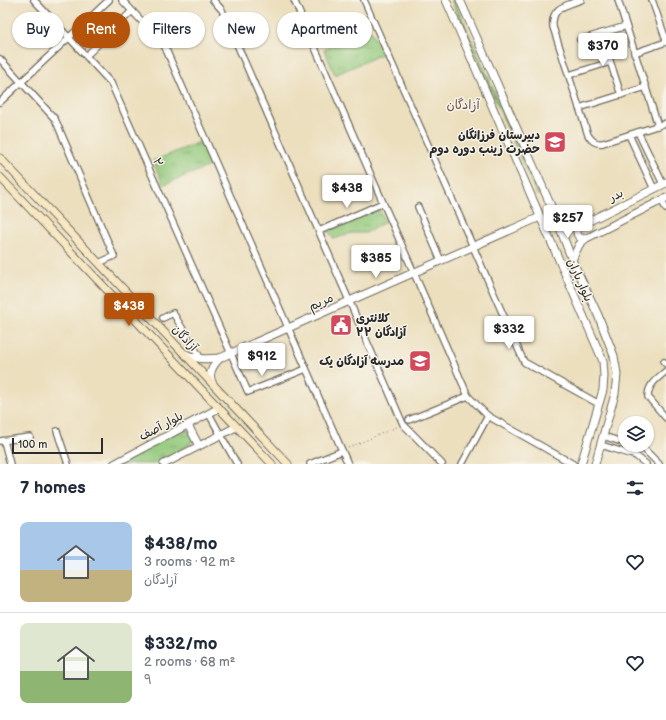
<!DOCTYPE html>
<html lang="en">
<head>
<meta charset="utf-8">
<style>
  :root { --surface:#fff; --page:#f6f6f7; --text:#1f2937; --muted:#747a83; --line:#e0e1e3; --accent:#b45309 }
  body { margin:0; font-family:"Balsamiq Sans","Playpen Sans Arabic",sans-serif; background:var(--page); color:var(--text); height:100vh; display:flex; flex-direction:column; font-size:15px; white-space:nowrap }
  * { box-sizing:border-box; margin:0 }
  p { font-size:13px; color:var(--muted) }
  .icon { flex:none; width:22px; height:22px; fill:none; stroke:currentColor; stroke-width:2; stroke-linecap:round; stroke-linejoin:round }
  .map { position:relative; height:464px; overflow:hidden }
  .panel { display:flex; flex-direction:column; background:var(--surface); flex:1 }
  .panel>* { flex:none }
  .guide { position:absolute; left:12px; top:12px; width:400px; height:36px; display:flex; gap:8px }
  .tools { position:absolute; left:618px; top:416px; display:grid; gap:8px }
  .tools a { display:grid; place-items:center; width:36px; height:36px; border-radius:50%; background:var(--surface); box-shadow:0 1px 3px #0004; font-size:20px }
  .scale { position:absolute; left:12px; bottom:10px; width:91px; box-sizing:border-box; padding-left:4px; border:2px solid #2b2b2b; border-top:0; font-size:11px; line-height:14px; white-space:nowrap; color:#2b2b2b; -webkit-text-stroke:3px #f7f3e8; paint-order:stroke }
  .price { position:absolute; translate:-50% -34px; padding:0 9px; border-radius:4px; background:#fff; color:#222; font-size:13px; line-height:26px; filter:drop-shadow(0 1px 2px #0008) }
  .price::after { content:''; position:absolute; left:50%; top:24px; width:12px; height:9px; margin-left:-6px; background:inherit; clip-path:polygon(0 0,100% 0,50% 100%) }
  .price.selected { background:var(--accent); color:#fff }
  ul { padding:0; list-style:none }
  li { display:flex; align-items:center; gap:12px; height:100px; padding:0 20px }
  li+li { border-top:1px solid var(--line) }
  li span { display:grid; place-items:center; flex:none; width:112px; height:80px; border-radius:8px; color:#555 }
  li>.icon { margin-inline-start:auto }
  span .icon { width:48px; height:48px; fill:#fffc; stroke-width:1 }
  li b { font-size:17px }
  h2 { display:flex; justify-content:space-between; align-items:center; height:48px; padding:0 20px; font-size:17px }
  .tag { padding:0 14px; border-radius:18px; background:var(--surface); box-shadow:0 1px 3px #0004; font-size:14px; line-height:36px }
  .tag.selected { background:var(--accent); color:#fff }
  .map>svg:first-child { display:block }
</style>
</head>
<body>
<div class="map">
<svg width="666" height="464" viewBox="0 0 666 464">
  <defs>
    <pattern id="grass-tufts" width="24" height="20" patternUnits="userSpaceOnUse"><rect width="24" height="20" fill="#93c97b"/><path d="M3 7l-1-3M5 7V3M7 7l1-3M15 17l-1-3M17 17v-4M19 17l1-3" fill="none" stroke="#78a365"/></pattern>
  </defs>
  <rect width="100%" height="100%" fill="#f7f3e8"/>
  <filter id="ink" filterUnits="userSpaceOnUse"><feTurbulence type="fractalNoise" baseFrequency=".025" numOctaves="2"/><feDisplacementMap in="SourceGraphic" scale="8" xChannelSelector="R" yChannelSelector="G"/><feConvolveMatrix kernelMatrix="1 2 1 2 8 2 1 2 1" color-interpolation-filters="sRGB"/></filter>
  <filter id="wash" filterUnits="userSpaceOnUse"><feTurbulence type="fractalNoise" baseFrequency=".012" numOctaves="4" result="noise"/><feDisplacementMap in="SourceGraphic" scale="16" xChannelSelector="R" yChannelSelector="G"/><feGaussianBlur stdDeviation="0.9" result="paint"/><feColorMatrix in="noise" values="0 0 0 0 0 0 0 0 0 0 0 0 0 0 0 0 0 1.4 0 .05"/><feComposite in="paint" operator="in"/></filter>
  <g filter="url(#wash)">
    <rect width="100%" height="100%" fill="#ecdfbe"/>
    <g fill="url(#grass-tufts)" stroke="#5f7a53">
      <path d="M 451,0 L 454,0 L 540,194 L 539,195 L 537,195 Z"/>
      <path d="M 371,30 L 382,54 L 335,75 L 324,50 Z"/>
      <path d="M 202,141 L 212,165 L 163,185 L 153,161 Z"/>
      <path d="M 379,209 L 385,222 L 366,233 L 352,233 L 334,239 L 328,231 Z"/>
      <path d="M 189,430 L 193,439 L 190,444 L 154,464 L 117,464 L 180,431 Z"/>
    </g>
  </g>
  <g filter="url(#ink)">
    <g fill="none" stroke-linecap="round" stroke-linejoin="round">
      <g stroke="#6f6a5e" stroke-width="8">
        <g id="minor">
          <path d="M 34,0 L 111,83 L 248,392 L 306,369"/>
          <path d="M 122,0 L 164,45 L 348,464"/>
          <path d="M 213,0 L 222,10 L 403,424 L 442,464"/>
          <path d="M 294,0 L 468,396 L 488,416 L 573,464"/>
          <path d="M 364,0 L 524,362 L 599,404"/>
          <path d="M 581,0 C 565,6 551,7 553,27 L 588,135 C 592,141 595,144 603,143 L 666,123"/>
          <path d="M 618,0 L 658,126"/>
          <path d="M 652,0 L 666,40"/>
          <path d="M 601,33 L 621,95"/>
          <path d="M 580,40 L 626,26"/>
          <path d="M 634,53 L 666,42"/>
          <path d="M 86,56 L 132,11"/>
          <path d="M 0,59 L 55,119 L 114,256 L 99,263"/>
          <path d="M 569,75 L 610,62"/>
          <path d="M 0,102 L 109,0"/>
          <path d="M 579,108 L 646,87"/>
          <path d="M 638,132 L 663,184"/>
          <path d="M 629,135 L 654,189"/>
          <path d="M 662,201 L 666,209"/>
          <path d="M 418,207 L 441,261"/>
          <path d="M 319,231 L 383,203"/>
          <path d="M 163,318 L 173,313 L 201,359"/>
          <path d="M 664,362 L 666,364"/>
          <path d="M 666,371 C 657,379 648,384 648,397 L 666,418"/>
          <path d="M 209,414 L 237,464"/>
          <path d="M 409,420 L 468,396"/>
          <path d="M 57,431 L 68,464"/>
          <path d="M 603,436 L 625,443"/>
          <path d="M 0,441 L 30,437"/>
          <path d="M 4,441 L 10,464"/>
          <path d="M 601,445 L 636,456 L 646,464"/>
          <path d="M 632,445 L 645,450 L 659,464"/>
          <path d="M 310,464 L 342,451"/>
          <path d="M 462,464 L 488,416"/>
        </g>
      </g>
      <g stroke="#6f6a5e" stroke-width="9">
        <g id="tertiary">
          <path d="M 446,0 L 603,361 L 604,376 L 603,390 L 581,464"/>
          <path d="M 460,0 L 555,215 L 572,260 L 598,315 L 614,356 L 617,374 L 615,394 L 595,464"/>
          <path d="M 555,215 L 561,221 L 579,226 L 666,183"/>
          <path d="M 579,226 C 575,233 577,238 585,239"/>
          <path d="M 572,260 L 579,245 L 585,239 L 666,198"/>
          <path d="M 184,353 C 195,360 207,359 220,358"/>
          <path d="M 213,384 C 207,375 213,365 220,358 L 540,217"/>
          <path d="M 188,425 L 199,446"/>
          <path d="M 114,464 L 219,408"/>
          <path d="M 164,464 L 236,427"/>
        </g>
      </g>
      <g stroke="#6f6a5e" stroke-width="9">
        <g id="secondary">
          <path d="M 0,158 L 288,464"/>
          <path d="M 0,177 L 272,464"/>
        </g>
      </g>
      <path stroke="#6f6a5e" stroke-width="1" stroke-dasharray="1 3" stroke-linecap="butt" d="M 348,448 L 399,426"/>
      <use href="#minor" stroke="#fff" stroke-width="5.5"/>
      <use href="#tertiary" stroke="#fff" stroke-width="7"/>
      <use href="#secondary" stroke="#f7e8c3" stroke-width="7"/>
    </g>
  </g>
  <defs>
    <g id="school-square" transform="scale(1.15)"><rect x="-9" y="-9" width="18" height="18" rx="4" fill="#d1495b" stroke="#f7f3e8"/><path d="M0-5L7-2L0 1L-7-2ZM-4 1L0 2.5L4 1V4Q0 6-4 4Z" fill="#fff"/></g>
    <g id="civic-square" transform="scale(1.15)"><rect x="-9" y="-9" width="18" height="18" rx="4" fill="#d1495b" stroke="#f7f3e8"/><path d="M-.6-6.5H3V-4.5H.6V-3L4-1V1h2V6H-6V1h2V-1L-.6-3ZM-1.2 2.5V6h2.4V2.5Z" fill="#fff"/></g>
  </defs>
  <g fill-rule="evenodd">
    <use href="#school-square" x="555" y="142"/>
    <use href="#civic-square" x="341" y="325"/>
    <use href="#school-square" x="420" y="361"/>
  </g>
  <g text-anchor="middle" stroke-width="3" stroke-linejoin="round" paint-order="stroke">
    <g font-size="12" font-weight="bold" fill="#2b2b2b" stroke="#f7f3e8" text-anchor="end">
      <text x="540" y="139">دبیرستان فرزانگان<tspan x="540" dy="14">حضرت زینب دوره دوم</tspan></text>
      <text x="356" y="322" text-anchor="start">کلانتری<tspan x="356" dy="14">۲۲ آزادگان</tspan></text>
      <text x="404" y="365">مدرسه آزادگان یک</text>
    </g>
    <g font-size="12" fill="#2b2b2b" stroke="#f7f3e8">
      <text transform="translate(158 162) rotate(66)" y="4">۲</text>
      <text transform="translate(616 195) rotate(-26)" y="4">بدر</text>
      <text transform="translate(580 280) rotate(66)" y="4">بلوار باران</text>
      <text transform="translate(321 302) rotate(-24)" y="4">مریم</text>
      <text transform="translate(185 338) rotate(47)" y="4">آزادگان</text>
      <text transform="translate(161 426) rotate(-28)" y="4">بلوار آصف</text>
    </g>
    <g font-size="13" fill="#6e544d" stroke="#f7f3e8">
      <text x="463" y="109">آزادگان</text>
    </g>
  </g>
</svg>
<div class="tools">
<a><svg class="icon" aria-label="layers" viewBox="0 0 24 24"><path d="M12 4l9 5-9 5-9-5zM3 14l9 5 9-5"/></svg></a>
</div>
<div class="scale">100 m</div>
<b class="price" style="left:603px;top:67px">$370</b>
<b class="price" style="left:347px;top:209px">$438</b>
<b class="price" style="left:568px;top:239px">$257</b>
<b class="price" style="left:376px;top:279px">$385</b>
<b class="price selected" style="left:129px;top:327px">$438</b>
<b class="price" style="left:509px;top:350px">$332</b>
<b class="price" style="left:262px;top:377px">$912</b>
<div class="guide">
<a class="tag">Buy</a>
<a class="tag selected">Rent</a>
<a class="tag">Filters</a>
<a class="tag">New</a>
<a class="tag">Apartment</a>
</div>
</div>
<section class="panel">
<h2>7 homes<svg class="icon" aria-label="filters" viewBox="0 0 24 24"><path d="M4 7h16M4 17h16"/><circle cx="9" cy="7" r="2"/><circle cx="15" cy="17" r="2"/></svg></h2>
<ul>
<li><span style="background:linear-gradient(#a9c7e8 60%,#c2b280 0)"><svg class="icon" aria-label="home" viewBox="0 0 24 24"><path d="M3 11l9-7 9 7M6 9v11h12V9"/></svg></span><div><b>$438/mo</b><p>3 rooms · 92 m²</p><p>آزادگان</p></div><svg class="icon" aria-label="heart" viewBox="0 0 24 24"><path d="M12 20l-8-8c-3-5 5-10 8-4 3-6 11-1 8 4z"/></svg></li>
<li><span style="background:linear-gradient(#dfe7d0 60%,#8fb573 0)"><svg class="icon" aria-label="home" viewBox="0 0 24 24"><path d="M3 11l9-7 9 7M6 9v11h12V9"/></svg></span><div><b>$332/mo</b><p>2 rooms · 68 m²</p><p>۹</p></div><svg class="icon" aria-label="heart" viewBox="0 0 24 24"><path d="M12 20l-8-8c-3-5 5-10 8-4 3-6 11-1 8 4z"/></svg></li>
</ul>
</section>
</body>
</html>
